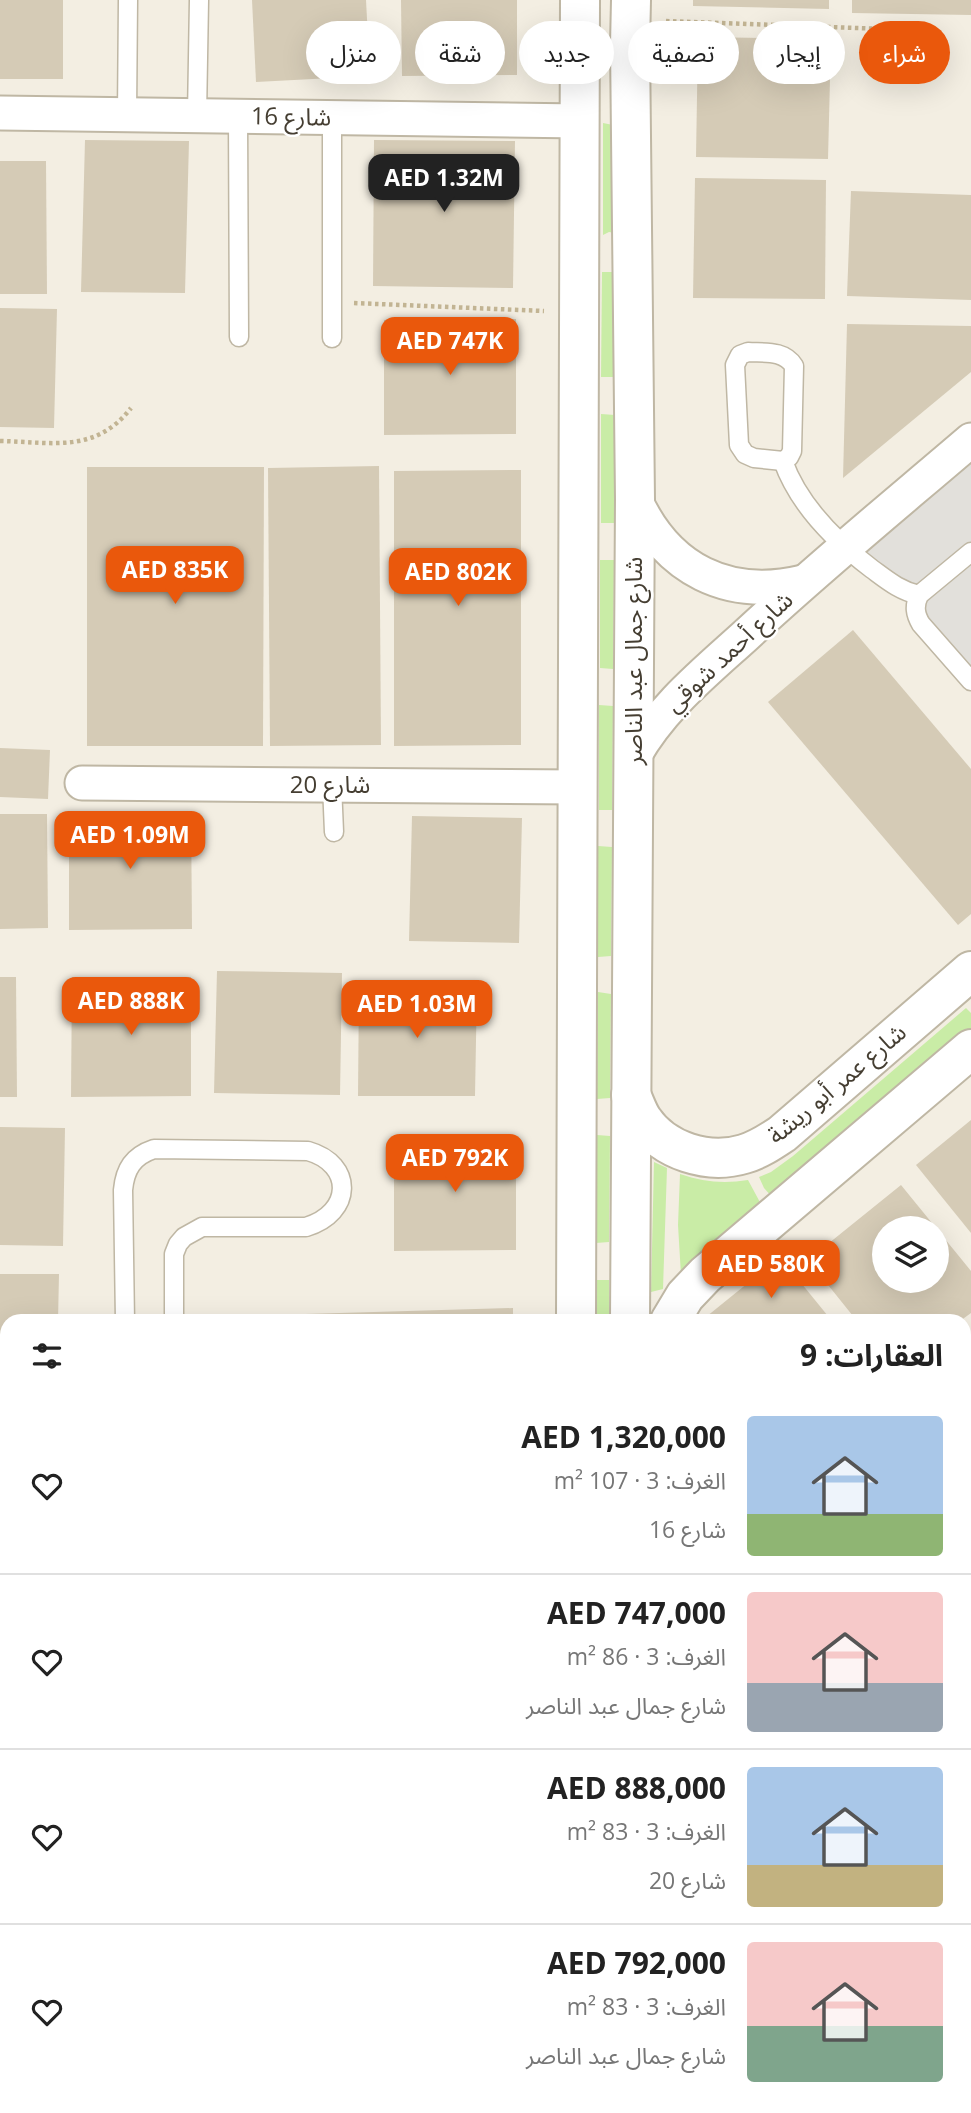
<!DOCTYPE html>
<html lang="ar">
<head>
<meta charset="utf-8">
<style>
  :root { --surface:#fff; --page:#f6f6f6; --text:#222; --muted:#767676; --line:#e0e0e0; --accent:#ea580c }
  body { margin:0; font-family:"Open Sans","Noto Sans Arabic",sans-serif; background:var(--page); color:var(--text); direction:rtl; height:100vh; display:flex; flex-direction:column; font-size:26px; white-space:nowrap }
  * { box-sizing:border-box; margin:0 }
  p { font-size:23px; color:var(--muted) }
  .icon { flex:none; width:38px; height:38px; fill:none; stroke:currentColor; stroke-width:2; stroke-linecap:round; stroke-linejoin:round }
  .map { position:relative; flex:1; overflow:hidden; direction:ltr }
  .panel { position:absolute; left:0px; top:1314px; width:971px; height:800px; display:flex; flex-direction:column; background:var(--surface); border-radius:21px 21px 0 0; box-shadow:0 7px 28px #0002; direction:rtl }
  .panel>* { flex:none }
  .banner { position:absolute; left:21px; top:21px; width:929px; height:63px; direction:rtl; display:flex; gap:14px }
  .tools { position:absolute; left:872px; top:1216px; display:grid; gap:14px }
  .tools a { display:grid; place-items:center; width:77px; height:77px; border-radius:50%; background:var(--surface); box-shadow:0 7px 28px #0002; font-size:35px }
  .price { position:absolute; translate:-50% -60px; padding:0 16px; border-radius:14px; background:var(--accent); color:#fff; font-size:23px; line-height:46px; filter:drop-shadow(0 2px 4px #0008) }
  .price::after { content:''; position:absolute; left:50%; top:42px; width:21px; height:16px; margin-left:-10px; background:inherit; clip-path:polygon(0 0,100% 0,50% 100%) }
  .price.on { background:#222; color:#fff }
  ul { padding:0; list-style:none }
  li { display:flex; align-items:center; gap:21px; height:175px; padding:0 28px }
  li+li { border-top:2px solid var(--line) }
  li span { display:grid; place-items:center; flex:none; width:196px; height:140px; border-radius:7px; color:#555 }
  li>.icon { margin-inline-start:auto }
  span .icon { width:84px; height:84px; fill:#fffc; stroke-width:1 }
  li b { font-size:30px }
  h2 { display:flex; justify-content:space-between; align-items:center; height:84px; padding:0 28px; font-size:30px }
  .chip { padding:0 24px; border-radius:32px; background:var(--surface); box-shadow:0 7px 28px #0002; font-size:24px; line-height:63px }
  .chip.on { background:var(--accent); color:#fff }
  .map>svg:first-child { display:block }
</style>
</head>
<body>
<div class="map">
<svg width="971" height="2113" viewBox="0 0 971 2113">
  <rect width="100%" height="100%" fill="#f3eee2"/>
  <g fill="#c9eca6">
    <path d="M 603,123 L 613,125 L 616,233 L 609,232 L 603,235 Z"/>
    <path d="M 602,272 L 616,272 L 615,377 L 601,377 Z"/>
    <path d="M 601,414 L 615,415 L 614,523 L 601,523 Z"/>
    <path d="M 600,560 L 614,560 L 613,669 L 600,668 Z"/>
    <path d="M 599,705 L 613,706 L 612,810 L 599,810 Z"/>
    <path d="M 598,846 L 612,847 L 611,956 L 598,957 Z"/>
    <path d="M 598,992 L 611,994 L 610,1098 L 597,1099 Z"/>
    <path d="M 966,1008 L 971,1013 L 971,1029 L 772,1197 L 764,1188 L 759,1177 L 771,1172 L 793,1156 Z"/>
    <path d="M 597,1135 L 610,1136 L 609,1242 L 596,1243 Z"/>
    <path d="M 654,1162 L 667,1168 L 663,1289 L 651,1292 Z"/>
    <path d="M 680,1174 C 703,1182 724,1184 748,1180 L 762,1206 L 681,1275 L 678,1225 Z"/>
    <rect x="595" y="1280" width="14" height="41"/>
    <path d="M 964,1605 L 971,1605 L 971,1856 L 964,1857 Z"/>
    <path d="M 964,1938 L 971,1938 L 971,2113 L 691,2113 L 691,2107 L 964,2107 Z"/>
  </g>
  <path fill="#e2e0db" d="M 971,455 L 971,677 L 861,544 Z"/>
  <g fill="#d5cbb6" fill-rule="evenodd">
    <rect x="0" y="0" width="63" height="79"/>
    <path d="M 252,0 L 366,0 L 370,76 L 256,82 Z"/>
    <path d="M 401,0 L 517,0 L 517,75 L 402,76 Z"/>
    <path d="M 693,0 L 829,0 L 829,9 L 693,6 Z"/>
    <path d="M 852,0 L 971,0 L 971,15 L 852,13 Z"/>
    <path d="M 698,37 L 831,39 L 828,159 L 696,157 Z"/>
    <path d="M 85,140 L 189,141 L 185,293 L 81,292 Z"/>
    <path d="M 374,140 L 515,141 L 513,288 L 373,286 Z"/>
    <path d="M 0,161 L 46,161 L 47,294 L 0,294 Z"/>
    <path d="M 695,178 L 826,180 L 825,299 L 693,298 Z"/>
    <path d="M 851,191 L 971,195 L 971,300 L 847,296 Z"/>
    <path d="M 0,308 L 57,309 L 54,428 L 0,427 Z"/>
    <path d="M 516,319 L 516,434 L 384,435 L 384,320 Z"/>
    <path d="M 847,324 L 971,326 L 971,372 L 843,478 Z"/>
    <path d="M 379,466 L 381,745 L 270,746 L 268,468 Z"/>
    <path d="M 87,467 L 264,467 L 263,746 L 87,746 Z"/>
    <path d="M 521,470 L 521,745 L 394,746 L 394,471 Z"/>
    <path d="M 853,630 L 971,769 L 971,914 L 958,925 L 768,702 Z"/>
    <path d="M 0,748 L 50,750 L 48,799 L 0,797 Z"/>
    <path d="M 191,811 L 192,929 L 69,930 L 69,812 Z"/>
    <path d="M 0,814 L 47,814 L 48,928 L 0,929 Z"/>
    <path d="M 412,816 L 522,818 L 519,943 L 409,941 Z"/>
    <path d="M 217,971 L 342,973 L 340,1095 L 214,1093 Z"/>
    <path d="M 0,977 L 16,977 L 17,1097 L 0,1097 Z"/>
    <path d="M 72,977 L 191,977 L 191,1096 L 71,1097 Z"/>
    <path d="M 359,985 L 477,985 L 475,1096 L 358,1096 Z"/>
    <path d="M 971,1120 L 971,1233 L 916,1165 Z"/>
    <path d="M 0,1127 L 65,1128 L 63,1246 L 0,1245 Z"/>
    <path d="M 516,1138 L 516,1250 L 394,1251 L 394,1139 Z"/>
    <path d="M 901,1185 L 971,1271 L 971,1313 L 960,1321 L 857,1321 L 808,1260 ZM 884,1228 L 936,1228 L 936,1281 L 884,1281 Z"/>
    <path d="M 780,1257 L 832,1321 L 701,1321 Z"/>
    <path d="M 0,1274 L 59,1274 L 58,1321 L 7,1321 L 7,1406 L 0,1406 Z"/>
    <path d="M 513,1308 L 513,1321 L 241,1321 L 241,1316 Z"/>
    <path d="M 971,1338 L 971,1464 L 964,1455 L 964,1344 Z"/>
    <rect x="0" y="1487" width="7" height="122"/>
    <rect x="964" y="1545" width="7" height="31"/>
    <rect x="964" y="1609" width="7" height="28"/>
    <rect x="0" y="1640" width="7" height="123"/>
    <rect x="0" y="1793" width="7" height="107"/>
    <path d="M 0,1928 L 7,1929 L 7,2033 L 0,2032 Z"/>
    <path d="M 0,2083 L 7,2090 L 7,2107 L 14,2107 L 14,2113 L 0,2113 Z"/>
  </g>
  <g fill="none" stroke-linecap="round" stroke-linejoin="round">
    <g stroke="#bfb7a4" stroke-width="21">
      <g id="service">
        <path d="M 127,115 L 128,0"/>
        <path d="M 197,116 L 199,0"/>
        <path d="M 238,116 L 239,337"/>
        <path d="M 332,117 L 332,338"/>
        <path d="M 748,352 C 765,353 784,350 794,366 L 792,451 L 789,457 L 783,461 L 754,458 L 745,454 L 739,445 L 735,365 L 740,355 Z"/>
        <path d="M 783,461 C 799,506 835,541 872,569 C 887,580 900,591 919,595"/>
        <path d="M 971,552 L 919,595 C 914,606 915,614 921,624 L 971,681"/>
        <path d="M 332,785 L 334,832"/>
        <path d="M 125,1321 L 123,1190 C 125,1169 133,1156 154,1149 L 308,1151 C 354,1164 353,1213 306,1227 L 202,1227 L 184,1237 L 178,1244 L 174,1254 L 174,1321"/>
        <path d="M 964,1586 L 971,1586"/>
        <path d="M 139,2107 L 147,2113"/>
        <path d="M 188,2113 L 188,2107"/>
      </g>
    </g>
    <g stroke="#bfb7a4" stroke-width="37">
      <g id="minor">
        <path d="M 0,113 L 581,121"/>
        <path d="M 635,499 C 667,570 728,600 803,582"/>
        <path d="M 633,758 C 660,709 703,674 744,637 C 818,568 895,505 971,440"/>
        <path d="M 82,783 L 579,787"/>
        <path d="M 0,1449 L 7,1449"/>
        <path d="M 964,1885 L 971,1885"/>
      </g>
    </g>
    <g stroke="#bfb7a4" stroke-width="42">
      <g id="tertiary">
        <path d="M 631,1095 C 635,1103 638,1113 643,1120 C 664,1151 708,1165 744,1154 C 758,1150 770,1142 782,1134 L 971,971"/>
        <path d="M 576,1321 L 580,0"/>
        <path d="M 630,1321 L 635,499 L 630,45 L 631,0"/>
        <path d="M 670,1321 L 685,1296 L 705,1275 L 971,1049"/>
        <path d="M 567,2113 L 567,2107"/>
        <path d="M 624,2113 L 624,2107"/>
      </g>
    </g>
    <g stroke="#c2b493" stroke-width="4.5" stroke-dasharray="3.5 3.5" stroke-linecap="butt">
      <path d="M 666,21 L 910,30"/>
      <path d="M 354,303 L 544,311"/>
      <path d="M 0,441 C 52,442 95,454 131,408"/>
      <path d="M 964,1941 L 971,1941"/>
      <path d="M 0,2065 L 7,2065"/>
      <path d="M 696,2107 L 696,2113"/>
    </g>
    <use href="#service" stroke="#fff" stroke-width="18"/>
    <use href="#minor" stroke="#fff" stroke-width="33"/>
    <use href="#tertiary" stroke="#fff" stroke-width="38"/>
  </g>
  <g text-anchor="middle" stroke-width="5" stroke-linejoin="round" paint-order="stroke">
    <g font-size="24" fill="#453e32" stroke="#fff">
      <text transform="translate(291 117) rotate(1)" y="8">شارع 16</text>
      <text transform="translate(729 652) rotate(-43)" y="8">شارع أحمد شوقي</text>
      <text transform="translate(634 661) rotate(-90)" y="8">شارع جمال عبد الناصر</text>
      <text x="330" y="793">شارع 20</text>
      <text transform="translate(837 1084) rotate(-40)" y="8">شارع عمر أبو ريشة</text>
    </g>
  </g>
</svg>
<div class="tools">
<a><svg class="icon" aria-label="layers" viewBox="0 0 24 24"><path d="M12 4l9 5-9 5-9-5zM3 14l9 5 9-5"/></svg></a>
</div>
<b class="price on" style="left:444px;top:214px">AED 1.32M</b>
<b class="price" style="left:450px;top:377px">AED 747K</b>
<b class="price" style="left:175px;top:606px">AED 835K</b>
<b class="price" style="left:458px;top:608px">AED 802K</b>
<b class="price" style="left:130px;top:871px">AED 1.09M</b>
<b class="price" style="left:131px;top:1037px">AED 888K</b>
<b class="price" style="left:417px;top:1040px">AED 1.03M</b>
<b class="price" style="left:455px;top:1194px">AED 792K</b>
<b class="price" style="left:771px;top:1300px">AED 580K</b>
<div class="banner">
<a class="chip on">شراء</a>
<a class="chip">إيجار</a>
<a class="chip">تصفية</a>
<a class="chip">جديد</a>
<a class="chip">شقة</a>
<a class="chip">منزل</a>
</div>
<section class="panel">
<h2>العقارات: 9<svg class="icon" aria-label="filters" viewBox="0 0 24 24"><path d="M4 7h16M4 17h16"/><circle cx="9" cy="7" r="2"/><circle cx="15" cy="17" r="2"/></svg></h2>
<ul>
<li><span style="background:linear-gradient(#a9c7e8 70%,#8fb573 0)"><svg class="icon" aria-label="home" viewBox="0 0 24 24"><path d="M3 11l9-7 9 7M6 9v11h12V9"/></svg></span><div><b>AED 1,320,000</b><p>الغرف: 3 · 107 m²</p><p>شارع 16</p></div><svg class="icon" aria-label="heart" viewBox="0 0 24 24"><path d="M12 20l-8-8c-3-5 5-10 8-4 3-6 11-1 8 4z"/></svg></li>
<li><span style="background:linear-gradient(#f6c9c9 65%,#9aa5b1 0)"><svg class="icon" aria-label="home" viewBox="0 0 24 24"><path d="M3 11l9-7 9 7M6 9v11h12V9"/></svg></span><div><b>AED 747,000</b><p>الغرف: 3 · 86 m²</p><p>شارع جمال عبد الناصر</p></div><svg class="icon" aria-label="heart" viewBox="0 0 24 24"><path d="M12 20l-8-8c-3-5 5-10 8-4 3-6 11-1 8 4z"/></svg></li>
<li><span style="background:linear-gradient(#a9c7e8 70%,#c2b280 0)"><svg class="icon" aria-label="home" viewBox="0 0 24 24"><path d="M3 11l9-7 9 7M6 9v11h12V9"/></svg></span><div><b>AED 888,000</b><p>الغرف: 3 · 83 m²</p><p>شارع 20</p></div><svg class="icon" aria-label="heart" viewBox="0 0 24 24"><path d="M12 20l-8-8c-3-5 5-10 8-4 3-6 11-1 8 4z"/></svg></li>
<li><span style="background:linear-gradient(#f6c9c9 60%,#7fa58c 0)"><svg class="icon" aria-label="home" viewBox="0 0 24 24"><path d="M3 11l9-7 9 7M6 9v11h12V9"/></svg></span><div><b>AED 792,000</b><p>الغرف: 3 · 83 m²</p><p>شارع جمال عبد الناصر</p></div><svg class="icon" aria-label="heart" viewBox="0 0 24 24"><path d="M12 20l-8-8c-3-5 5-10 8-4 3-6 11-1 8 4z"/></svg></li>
</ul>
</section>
</div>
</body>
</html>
